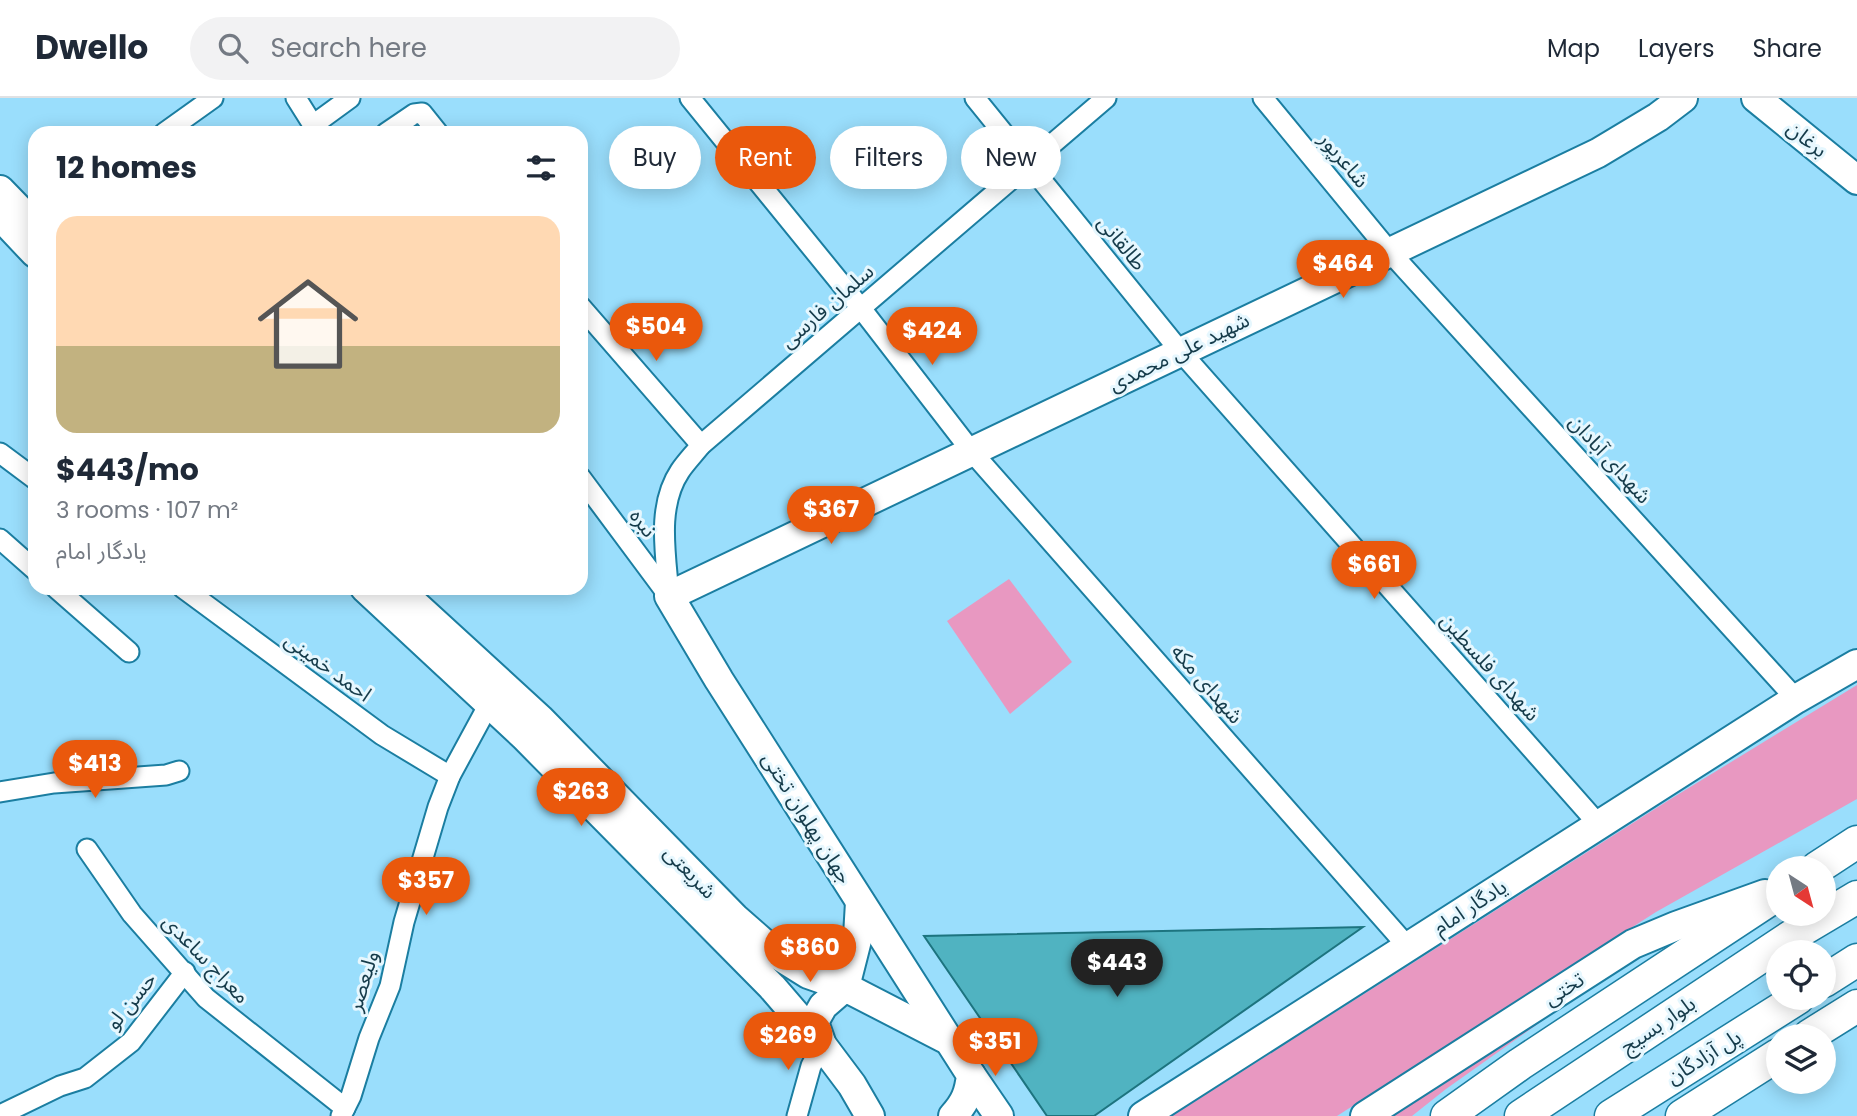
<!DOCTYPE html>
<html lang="en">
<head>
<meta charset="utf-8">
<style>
  :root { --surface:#fff; --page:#f2f2f3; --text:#1f2937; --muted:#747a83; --line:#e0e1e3; --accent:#ea580c }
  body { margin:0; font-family:Poppins,"Noto Sans Arabic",sans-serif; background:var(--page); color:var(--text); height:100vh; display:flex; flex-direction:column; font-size:26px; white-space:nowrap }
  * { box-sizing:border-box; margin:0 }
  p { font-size:23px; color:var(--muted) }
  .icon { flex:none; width:38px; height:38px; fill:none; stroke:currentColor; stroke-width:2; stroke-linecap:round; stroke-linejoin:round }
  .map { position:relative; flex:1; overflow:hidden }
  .drawer { position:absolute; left:28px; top:28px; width:560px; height:469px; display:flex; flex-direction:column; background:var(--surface); border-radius:21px; box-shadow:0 4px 18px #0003 }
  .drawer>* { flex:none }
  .hud { position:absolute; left:609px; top:28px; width:665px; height:63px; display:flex; gap:14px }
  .needle { width:46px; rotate:144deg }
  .buttons { position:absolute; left:1766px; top:758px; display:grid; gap:14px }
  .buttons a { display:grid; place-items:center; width:70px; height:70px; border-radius:50%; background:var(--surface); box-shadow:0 4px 18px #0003; font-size:35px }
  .price { position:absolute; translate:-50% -60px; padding:0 16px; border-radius:24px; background:var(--accent); color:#fff; font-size:23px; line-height:46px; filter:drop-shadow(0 2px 4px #0008) }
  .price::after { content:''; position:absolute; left:50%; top:42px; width:21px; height:16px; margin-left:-10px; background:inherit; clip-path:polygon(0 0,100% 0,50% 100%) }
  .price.on { background:#222; color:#fff }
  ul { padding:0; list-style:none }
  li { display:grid; align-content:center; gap:14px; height:371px; padding:0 28px }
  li+li { border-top:2px solid var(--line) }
  li span { display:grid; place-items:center; height:217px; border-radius:21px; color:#555 }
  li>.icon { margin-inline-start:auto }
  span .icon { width:126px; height:126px; fill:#fffc; stroke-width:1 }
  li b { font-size:30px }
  h2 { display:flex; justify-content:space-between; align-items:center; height:84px; padding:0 28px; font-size:30px }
  .chip { padding:0 24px; border-radius:32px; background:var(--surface); box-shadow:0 4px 18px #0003; font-size:24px; line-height:63px }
  .chip.on { background:var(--accent); color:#fff }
  header { display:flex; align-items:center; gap:42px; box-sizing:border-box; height:98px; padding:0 35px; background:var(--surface); border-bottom:2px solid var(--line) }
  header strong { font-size:33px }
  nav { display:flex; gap:38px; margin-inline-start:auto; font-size:24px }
  .search { width:490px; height:63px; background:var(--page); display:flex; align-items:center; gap:18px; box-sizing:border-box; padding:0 24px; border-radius:38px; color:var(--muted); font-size:26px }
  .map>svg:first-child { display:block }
</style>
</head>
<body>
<header>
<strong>Dwello</strong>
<div class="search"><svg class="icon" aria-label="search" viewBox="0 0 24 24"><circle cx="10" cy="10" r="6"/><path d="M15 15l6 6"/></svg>Search here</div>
<nav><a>Map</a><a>Layers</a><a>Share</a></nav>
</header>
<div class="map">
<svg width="1857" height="1018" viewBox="0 0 1857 1018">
  <rect width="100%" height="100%" fill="#9adefc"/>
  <g fill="#e898c1">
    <path d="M 1009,481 L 1072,564 L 1010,616 L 947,523 Z"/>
    <path d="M 1857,587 L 1857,701 L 1656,814 L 1337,1018 L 1172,1018 L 1669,702 Z"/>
    <path d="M 1621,867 L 1446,991 L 1412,1018 L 1387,1018 Z"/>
  </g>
  <path fill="#50b3c1" stroke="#1d747f" stroke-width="2" d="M 1363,829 L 1094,1018 L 1047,1018 L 924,838 Z"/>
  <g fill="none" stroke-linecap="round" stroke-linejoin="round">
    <g stroke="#1b7ea1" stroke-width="23">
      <g id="street">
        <path d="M 296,0 L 318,35"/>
        <path d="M 690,0 L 860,209 L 972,354 L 1408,849"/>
        <path d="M 975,0 L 1180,253 L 1599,727"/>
        <path d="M 1263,0 L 1389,153 L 1796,601"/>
        <path d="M 313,27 L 350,0"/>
        <path d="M 164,35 L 213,0"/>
        <path d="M 386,35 L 414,16 L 422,15 L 438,35"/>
        <path d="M 581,209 L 701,347"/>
        <path d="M 0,355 L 35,381"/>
        <path d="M 581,380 L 668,497"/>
        <path d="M 0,441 L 35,472"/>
        <path d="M 56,490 L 129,554"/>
        <path d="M 183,490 L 382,637 L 450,678"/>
        <path d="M 669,498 C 666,457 656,409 680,373 C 686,364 694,356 701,347 L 1106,0"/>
        <path d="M 0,694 L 54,685 L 166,677 L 179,673"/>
        <path d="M 87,751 L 132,816 L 206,900 L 345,1010"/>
        <path d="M 0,1017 L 60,988 L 85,980 L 131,944 L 185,874"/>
        <path d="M 341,1018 L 351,998 L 369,940 L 390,888 L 404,824 L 438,709 L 450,678 L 489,606"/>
        <path d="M 797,1018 L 811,968 L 822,947"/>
      </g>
    </g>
    <g stroke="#1b7ea1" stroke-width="32">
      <g id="secondary">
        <path d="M 1756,0 L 1857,82"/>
        <path d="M 0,92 L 33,126"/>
        <path d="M 0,118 L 35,155"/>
        <path d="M 365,490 L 524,638 L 772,889 L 822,947"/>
        <path d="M 397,490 L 540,621 L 735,820 L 776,856 L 808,876 L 845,889 L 858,838 L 860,804"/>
        <path d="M 971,977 L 999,1018"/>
        <path d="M 870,1018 L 852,987 L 822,947 L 814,924 L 823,908 L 845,889 L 944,940"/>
        <path d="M 953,1018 C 965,1005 969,995 971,977 L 719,582 L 669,498 L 1598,55 L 1658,19 L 1683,0"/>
        <path d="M 1143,1018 L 1796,601 L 1857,566"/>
        <path d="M 1365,1018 L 1633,846 L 1676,828 L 1765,796"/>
      </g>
    </g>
    <g stroke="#1b7ea1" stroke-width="35">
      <g id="primary">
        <path d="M 1817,770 L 1857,744"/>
        <path d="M 1824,883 L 1857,862"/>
        <path d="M 1809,938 L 1857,908"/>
        <path d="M 1447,1018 L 1520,966 L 1778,796"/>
        <path d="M 1521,1018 L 1795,836 L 1857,799"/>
        <path d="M 1611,1018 L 1798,900"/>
        <path d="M 1682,1018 L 1778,957"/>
      </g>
    </g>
    <use href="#street" stroke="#fff" stroke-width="19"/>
    <use href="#secondary" stroke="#fff" stroke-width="28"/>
    <use href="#primary" stroke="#fff" stroke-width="32"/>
  </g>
  <g text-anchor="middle" stroke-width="6" stroke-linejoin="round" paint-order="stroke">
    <g font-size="21" fill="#153b4a" stroke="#e6f7fe">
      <text transform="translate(1807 41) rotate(39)" y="7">برغان</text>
      <text transform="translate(1344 62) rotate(50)" y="7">شاعرپور</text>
      <text transform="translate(1122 145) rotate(51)" y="7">طالقانی</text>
      <text transform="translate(827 208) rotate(-41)" y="7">سلمان فارسی</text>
      <text transform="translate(1179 254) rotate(-26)" y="7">شهید علی محمدی</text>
      <text transform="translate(1610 361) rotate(48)" y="7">شهدای آبادان</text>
      <text transform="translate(643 425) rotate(53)" y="7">نبره</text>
      <text transform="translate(328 569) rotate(36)" y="7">احمد خمینی</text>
      <text transform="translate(1490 569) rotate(48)" y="7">شهدای فلسطین</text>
      <text transform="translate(1207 586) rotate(49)" y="7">شهدای مکه</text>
      <text transform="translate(807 720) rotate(58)" y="7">جهان پهلوان تختی</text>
      <text transform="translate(690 774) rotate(46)" y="7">شریعتی</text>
      <text transform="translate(1470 809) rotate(-33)" y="7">یادگار امام</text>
      <text transform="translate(206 861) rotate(46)" y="7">معراج ساعدی</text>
      <text transform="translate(363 883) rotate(-73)" y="7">ولیعصر</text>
      <text transform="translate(1564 891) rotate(-33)" y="7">تختی</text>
      <text transform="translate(131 903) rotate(-51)" y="7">حسن لو</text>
      <text transform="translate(1658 927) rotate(-34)" y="7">بلوار بسیج</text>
      <text transform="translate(1704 959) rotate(-32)" y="7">پل آزادگان</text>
    </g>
  </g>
</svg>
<div class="buttons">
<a><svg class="needle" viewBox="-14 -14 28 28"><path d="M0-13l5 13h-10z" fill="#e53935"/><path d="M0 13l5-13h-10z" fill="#747a83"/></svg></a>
<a><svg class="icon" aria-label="locate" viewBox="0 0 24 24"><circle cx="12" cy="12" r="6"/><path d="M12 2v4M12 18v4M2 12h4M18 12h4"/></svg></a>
<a><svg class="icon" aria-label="layers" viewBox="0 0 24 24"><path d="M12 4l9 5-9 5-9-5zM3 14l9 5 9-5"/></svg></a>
</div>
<b class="price" style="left:1343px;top:202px">$464</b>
<b class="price" style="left:656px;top:265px">$504</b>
<b class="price" style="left:932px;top:269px">$424</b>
<b class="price" style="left:831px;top:448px">$367</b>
<b class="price" style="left:1374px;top:503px">$661</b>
<b class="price" style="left:95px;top:702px">$413</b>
<b class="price" style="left:581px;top:730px">$263</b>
<b class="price" style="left:426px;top:819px">$357</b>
<b class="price" style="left:810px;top:886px">$860</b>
<b class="price on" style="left:1117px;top:901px">$443</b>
<b class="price" style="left:788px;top:974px">$269</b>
<b class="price" style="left:995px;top:980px">$351</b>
<div class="hud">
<a class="chip">Buy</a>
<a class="chip on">Rent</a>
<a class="chip">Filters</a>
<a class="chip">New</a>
</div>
<section class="drawer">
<h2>12 homes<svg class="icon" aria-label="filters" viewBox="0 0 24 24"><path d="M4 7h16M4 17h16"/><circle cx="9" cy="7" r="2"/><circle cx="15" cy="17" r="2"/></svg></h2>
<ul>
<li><span style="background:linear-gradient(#ffd9b3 60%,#c2b280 0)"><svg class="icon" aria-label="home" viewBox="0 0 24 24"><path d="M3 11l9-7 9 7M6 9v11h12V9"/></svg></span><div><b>$443/mo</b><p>3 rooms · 107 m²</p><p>یادگار امام</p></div></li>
</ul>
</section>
</div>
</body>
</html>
